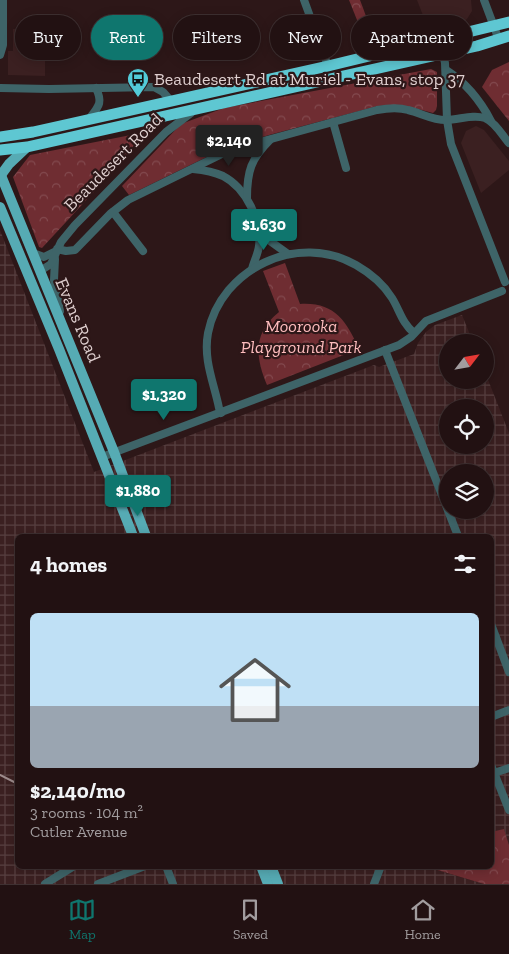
<!DOCTYPE html>
<html lang="en">
<head>
<meta charset="utf-8">
<style>
  :root { --surface:#221112; --page:#2a1a1b; --text:#f1f3f6; --muted:#a29d9f; --line:#3f3132; --accent:#0f766e }
  body { margin:0; font-family:"Zilla Slab",serif; background:var(--page); color:var(--text); height:100vh; display:flex; flex-direction:column; font-size:19px; white-space:nowrap }
  * { box-sizing:border-box; margin:0 }
  p { font-size:16px; color:var(--muted) }
  .icon { flex:none; width:28px; height:28px; fill:none; stroke:currentColor; stroke-width:2; stroke-linecap:round; stroke-linejoin:round }
  .map { position:relative; flex:1; overflow:hidden }
  .panel { position:absolute; left:15px; top:534px; width:479px; height:335px; display:flex; flex-direction:column; background:var(--surface); border-radius:8px; box-shadow:0 2px 12px #0003,0 0 0 1px var(--line) }
  .panel>* { flex:none }
  .hud { position:absolute; left:15px; top:15px; width:480px; height:45px; display:flex; gap:10px }
  .needle { width:32px; rotate:59deg }
  .buttons { position:absolute; left:439px; top:334px; display:grid; gap:10px }
  .buttons a { display:grid; place-items:center; width:55px; height:55px; border-radius:50%; background:var(--surface); box-shadow:0 2px 12px #0003,0 0 0 1px var(--line); font-size:25px }
  .price { position:absolute; translate:-50% -42px; padding:0 11px; border-radius:5px; background:var(--accent); color:#fff; font-size:16px; line-height:32px; filter:drop-shadow(0 1px 2px #0008) }
  .price::after { content:''; position:absolute; left:50%; top:30px; width:15px; height:11px; margin-left:-8px; background:inherit; clip-path:polygon(0 0,100% 0,50% 100%) }
  .price.current { background:#222; color:#fff }
  ul { padding:0; list-style:none }
  li { display:grid; align-content:center; gap:10px; height:265px; padding:0 15px }
  li+li { border-top:1px solid var(--line) }
  li span { display:grid; place-items:center; height:155px; border-radius:8px; color:#555 }
  li>.icon { margin-inline-start:auto }
  span .icon { width:90px; height:90px; fill:#fffc; stroke-width:1 }
  li b { font-size:21px }
  h2 { display:flex; justify-content:space-between; align-items:center; height:60px; padding:0 15px; font-size:21px }
  .chip { padding:0 18px; border-radius:22px; background:var(--surface); box-shadow:0 2px 12px #0003,0 0 0 1px var(--line); font-size:18px; line-height:45px }
  .chip.current { background:var(--accent); color:#fff }
  .tabs { display:flex; justify-content:space-around; align-items:center; height:70px; border-top:1px solid var(--line); background:var(--surface); font-size:14px; color:var(--muted) }
  .tabs a { display:grid; justify-items:center; gap:2px }
  .tabs .current { color:var(--accent) }
  .map>svg:first-child { display:block }
</style>
</head>
<body>
<div class="map">
<svg width="509" height="884" viewBox="0 0 509 884">
  <defs>
    <pattern id="industrial-grid" width="8" height="8" patternUnits="userSpaceOnUse" patternTransform="scale(1.25)"><rect width="8" height="8" fill="#3b2021"/><path d="M0 4h8M4 0v8" fill="none" stroke="#573f40"/></pattern>
    <pattern id="park-crowns" width="20" height="18" patternUnits="userSpaceOnUse" patternTransform="scale(1.25)"><rect width="20" height="18" fill="#6f2d32"/><path d="M2 6a3 3 0 1 1 6 0M12 15a3 3 0 1 1 6 0" fill="none" stroke="#834a4f"/></pattern>
  </defs>
  <rect width="100%" height="100%" fill="#2d1718"/>
  <g fill="#3b2021">
    <path d="M 417,0 L 471,0 L 472,11 L 467,19 L 460,24 L 429,31 Z"/>
    <path d="M 13,29 L 45,29 L 45,76 L 8,75 L 8,51 L 13,51 Z"/>
    <path d="M 476,126 L 484,130 L 509,161 L 509,170 L 481,193 L 461,143 L 466,131 Z"/>
  </g>
  <path fill="url(#industrial-grid)" fill-rule="evenodd" d="M 0,230 L 94,472 L 374,365 L 379,367 L 414,354 L 418,343 L 426,332 L 435,325 L 462,315 L 473,342 L 448,342 L 448,380 L 485,380 L 485,372 L 509,433 L 509,845 L 504,830 L 491,832 L 491,536 L 18,536 L 18,866 L 424,866 L 484,884 L 0,884 ZM 448,408 L 485,408 L 485,445 L 448,445 ZM 448,472 L 485,472 L 485,510 L 448,510 Z"/>
  <g fill="url(#park-crowns)">
    <path d="M 349,0 L 360,0 L 376,43 L 367,45 Z"/>
    <path d="M 509,62 L 509,121 L 482,87 L 492,70 Z"/>
    <path d="M 431,69 L 437,72 L 437,106 L 436,110 L 433,113 L 410,107 L 394,105 L 378,106 L 269,135 L 225,148 L 129,195 L 122,186 L 181,124 L 224,108 Z"/>
    <path d="M 146,132 L 130,150 L 126,157 L 42,248 L 39,247 L 13,177 L 30,155 Z"/>
    <path d="M 285,263 L 300,304 C 334,302 346,320 359,349 L 267,385 C 255,356 253,333 279,312 L 263,271 Z"/>
    <path d="M 504,829 L 509,845 L 509,884 L 484,884 L 424,866 L 491,866 L 491,832 Z"/>
  </g>
  <g fill="none" stroke-linecap="round" stroke-linejoin="round">
    <g stroke="#3e6468" stroke-width="8">
      <path d="M 304,0 L 328,66"/>
      <path d="M 484,0 L 499,40"/>
      <path d="M 440,40 L 445,63 L 447,120 L 451,144 L 505,282"/>
      <path d="M 0,55 L 3,45 L 3,0"/>
      <path d="M 446,70 C 465,82 481,102 491,121"/>
      <path d="M 0,88 L 49,89 L 154,87 L 163,92 L 171,101"/>
      <path d="M 89,119 C 99,106 103,103 96,88"/>
      <path d="M 333,122 L 346,168"/>
      <path d="M 193,169 C 203,170 214,172 223,176 C 246,188 262,221 259,246 C 258,254 254,261 252,269"/>
      <path d="M 247,198 C 247,171 251,159 270,140"/>
      <path d="M 113,212 L 143,251"/>
      <path d="M 258,227 L 270,241 L 288,254"/>
      <path d="M 57,249 L 66,251 L 75,250 L 110,214 L 128,200 L 222,154 L 249,145 L 377,110 C 388,108 398,107 408,110 C 421,113 432,120 446,120 C 459,120 472,114 485,118 C 495,122 502,135 509,143"/>
      <path d="M 33,253 L 44,257 L 56,251"/>
      <path d="M 55,259 L 54,280 L 60,311"/>
      <path d="M 40,271 L 51,264 L 61,242 L 75,225 L 166,132 L 191,113"/>
      <path d="M 385,350 L 458,536"/>
      <path d="M 221,413 L 219,408 C 214,383 203,360 208,333 C 221,268 298,232 356,265 C 370,273 384,285 392,298 C 400,311 402,323 414,333"/>
      <path d="M 102,457 L 399,345 L 411,337 L 426,321 L 502,291"/>
      <path d="M 491,624 L 509,672"/>
      <path d="M 491,717 L 509,710"/>
      <path d="M 491,765 L 509,810"/>
      <path d="M 494,773 L 509,768"/>
      <path d="M 166,866 L 173,884"/>
      <path d="M 45,884 L 74,866"/>
      <path d="M 98,884 L 145,866"/>
      <path d="M 374,884 L 381,866"/>
    </g>
    <g stroke="#56abb4" stroke-width="10">
      <path d="M 0,173 L 114,452 L 146,536"/>
      <path d="M 1,175 L 9,164 L 27,147"/>
      <path d="M 0,207 L 59,349 L 133,536"/>
      <path d="M 261,866 L 268,884"/>
      <path d="M 271,866 L 278,884"/>
    </g>
    <g stroke="#5ec7d2" stroke-width="11">
      <path d="M 0,137 L 33,132 L 69,124 L 328,66 L 509,22"/>
      <path d="M 0,150 L 27,147 L 477,46 L 509,36"/>
    </g>
    <path stroke="#9e8c8d" stroke-width="2" d="M 0,775 L 18,784"/>
  </g>
  <defs>
    <g id="bus-pin" transform="scale(1.125)"><path d="M0 17L-7.5 6A9.5 9.5 0 1 1 7.5 6Z" fill="#52cbd8" stroke="#2d1718"/><path d="M-5-6H5V4H4V6H2V4H-2V6H-4V4H-5ZM-3.5-4V0h7V-4ZM-3.5 1.2v1.5H-2V1.2ZM2 1.2v1.5H3.5V1.2Z" fill="#111"/></g>
  </defs>
  <g fill-rule="evenodd">
    <use href="#bus-pin" x="138" y="79"/>
  </g>
  <g text-anchor="middle" stroke-width="4.5" stroke-linejoin="round" paint-order="stroke">
    <g font-size="18" fill="#dfcfcf" stroke="#2d1718" text-anchor="start">
      <text x="154" y="85">Beaudesert Rd at Muriel - Evans, stop 37</text>
    </g>
    <g font-size="18" fill="#dfcfcf" stroke="#2d1718">
      <text transform="translate(113 162) rotate(-45)" y="6">Beaudesert Road</text>
      <text transform="translate(78 320) rotate(67)" y="6">Evans Road</text>
    </g>
    <g font-size="18" font-style="italic" fill="#febcbd" stroke="#2d1718">
      <text x="301" y="332">Moorooka<tspan x="301" dy="21">Playground Park</tspan></text>
    </g>
  </g>
</svg>
<div class="buttons">
<a><svg class="needle" viewBox="-14 -14 28 28"><path d="M0-13l5 13h-10z" fill="#e53935"/><path d="M0 13l5-13h-10z" fill="#a29d9f"/></svg></a>
<a><svg class="icon" aria-label="locate" viewBox="0 0 24 24"><circle cx="12" cy="12" r="6"/><path d="M12 2v4M12 18v4M2 12h4M18 12h4"/></svg></a>
<a><svg class="icon" aria-label="layers" viewBox="0 0 24 24"><path d="M12 4l9 5-9 5-9-5zM3 14l9 5 9-5"/></svg></a>
</div>
<b class="price current" style="left:229px;top:167px">$2,140</b>
<b class="price" style="left:264px;top:251px">$1,630</b>
<b class="price" style="left:164px;top:421px">$1,320</b>
<b class="price" style="left:138px;top:517px">$1,880</b>
<div class="hud">
<a class="chip">Buy</a>
<a class="chip current">Rent</a>
<a class="chip">Filters</a>
<a class="chip">New</a>
<a class="chip">Apartment</a>
</div>
<section class="panel">
<h2>4 homes<svg class="icon" aria-label="filters" viewBox="0 0 24 24"><path d="M4 7h16M4 17h16"/><circle cx="9" cy="7" r="2"/><circle cx="15" cy="17" r="2"/></svg></h2>
<ul>
<li><span style="background:linear-gradient(#bfe0f5 60%,#9aa5b1 0)"><svg class="icon" aria-label="home" viewBox="0 0 24 24"><path d="M3 11l9-7 9 7M6 9v11h12V9"/></svg></span><div><b>$2,140/mo</b><p>3 rooms · 104 m²</p><p>Cutler Avenue</p></div></li>
</ul>
</section>
</div>
<nav class="tabs">
<a class="current"><svg class="icon" aria-label="map" viewBox="0 0 24 24"><path d="M3 6l6-2 6 2 6-2v14l-6 2-6-2-6 2zM9 4v14M15 6v14"/></svg>Map</a>
<a><svg class="icon" aria-label="saved" viewBox="0 0 24 24"><path d="M7 4h10v16l-5-4-5 4z"/></svg>Saved</a>
<a><svg class="icon" aria-label="home" viewBox="0 0 24 24"><path d="M3 11l9-7 9 7M6 9v11h12V9"/></svg>Home</a>
</nav>
</body>
</html>
